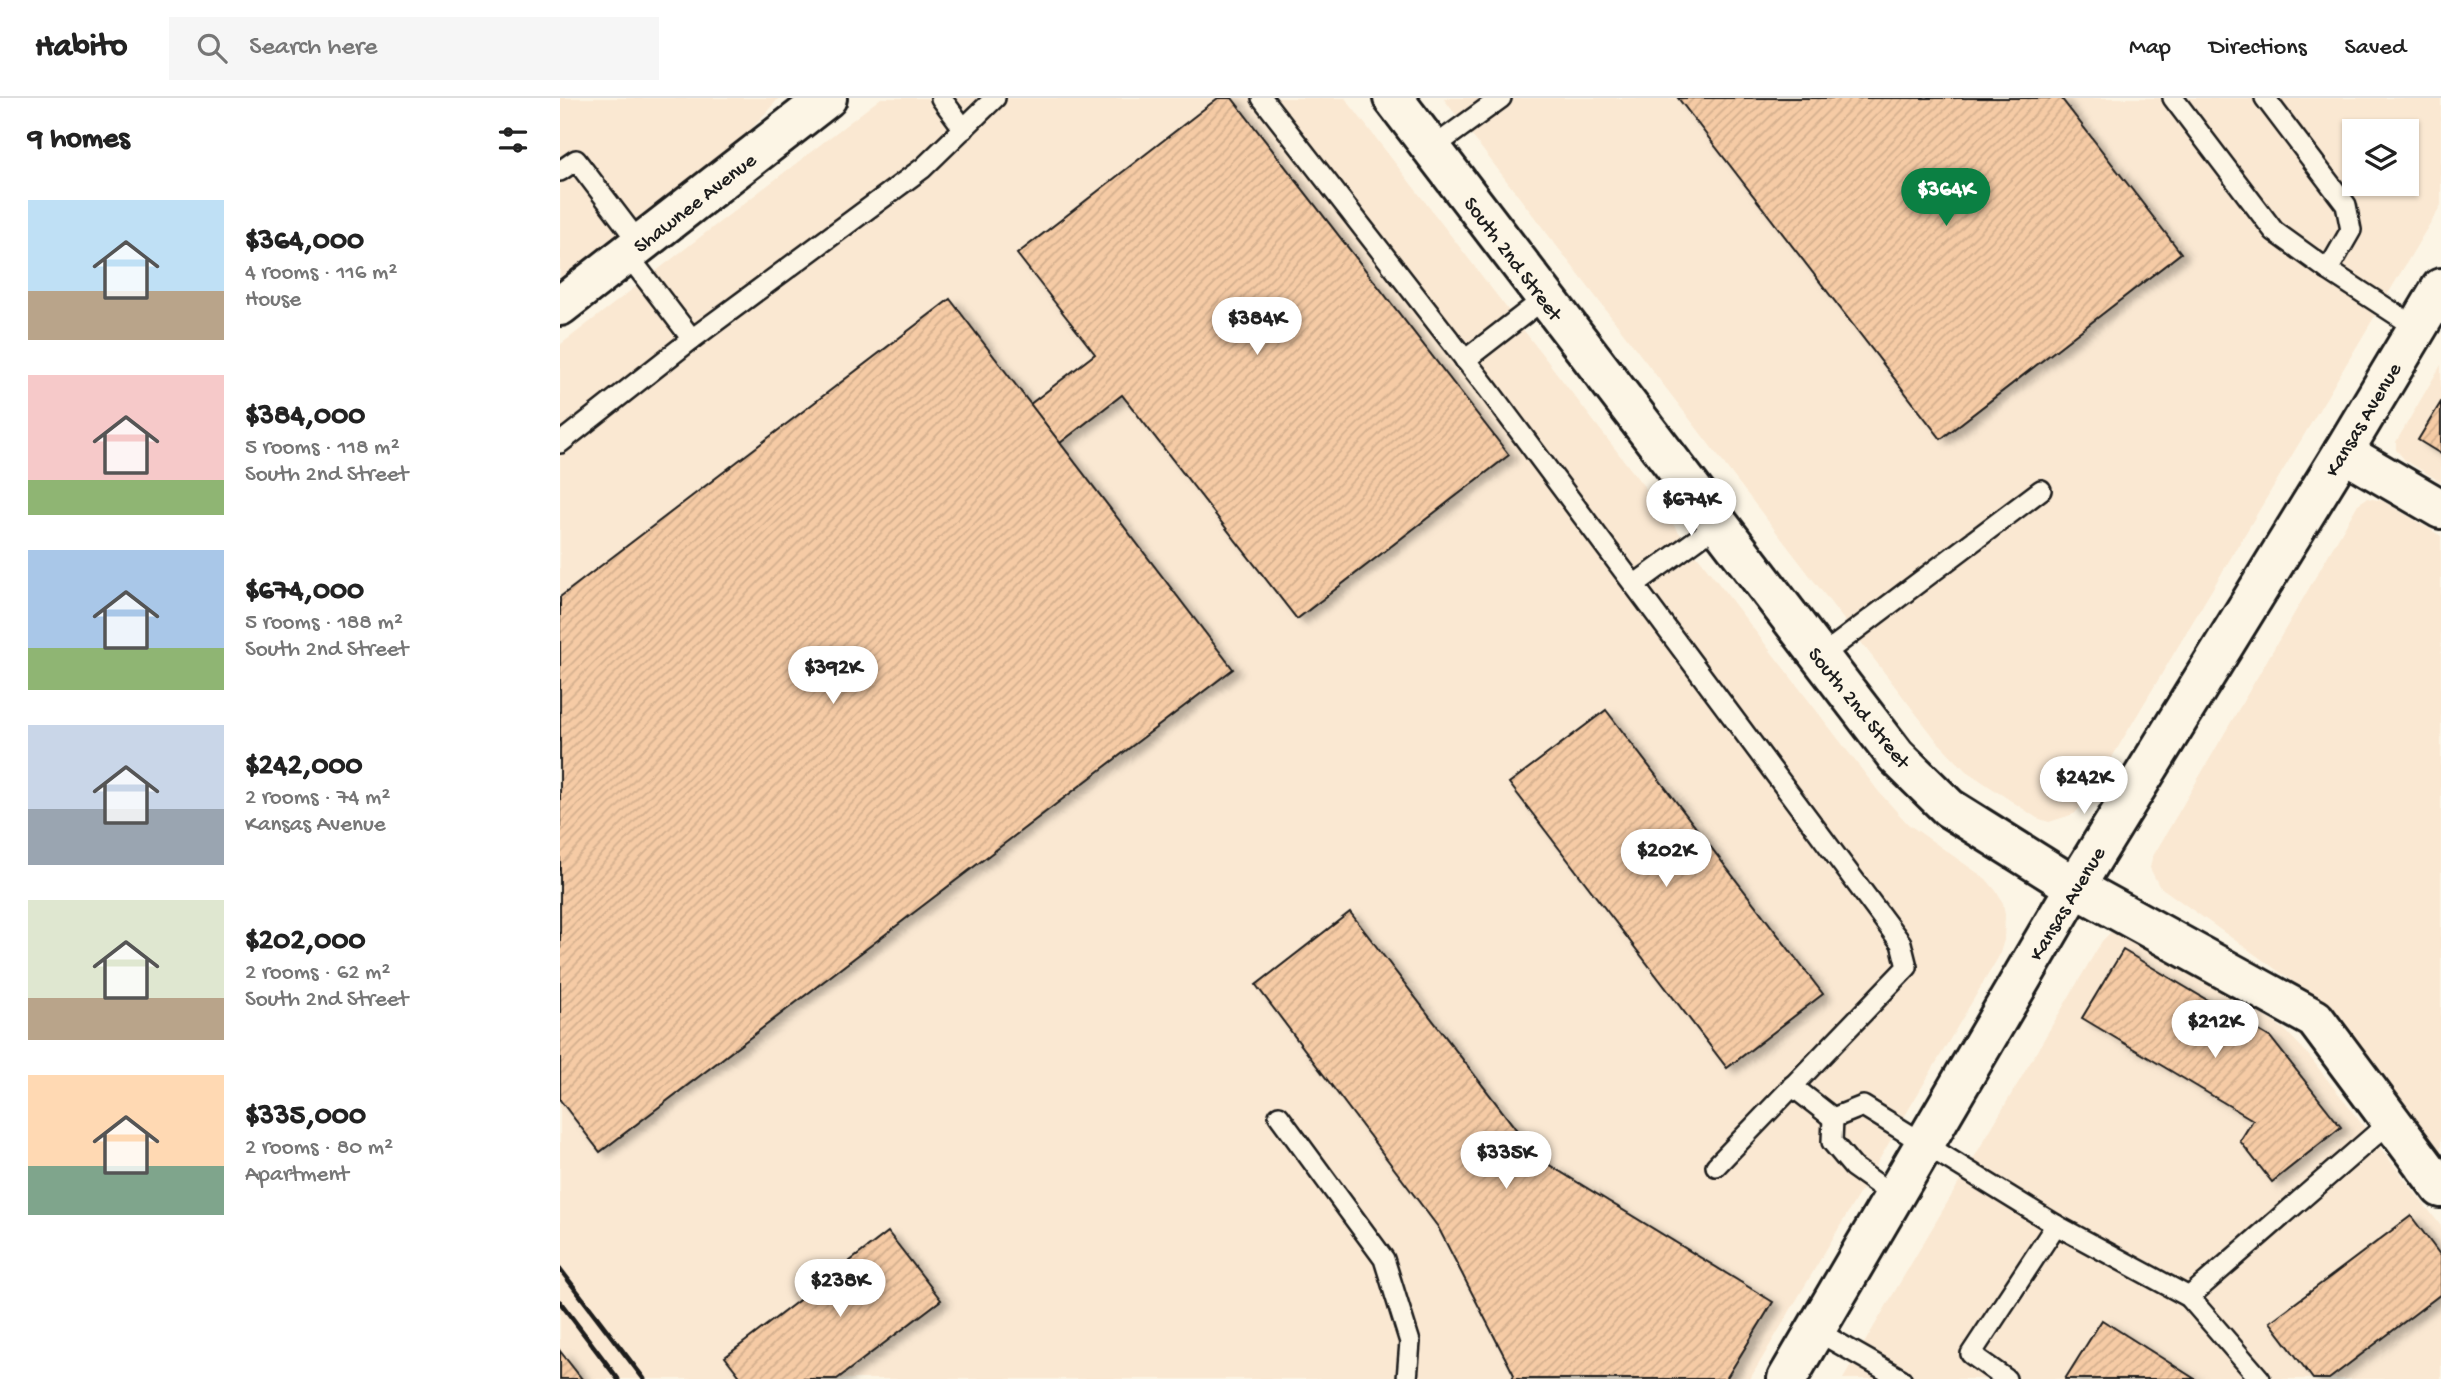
<!DOCTYPE html>
<html lang="en">
<head>
<meta charset="utf-8">
<style>
  :root { --surface:#fff; --page:#f6f6f6; --text:#222; --muted:#767676; --line:#e0e0e0; --accent:#0b8043 }
  body { margin:0; font-family:"Gochi Hand",sans-serif; background:var(--page); color:var(--text); height:100vh; display:flex; flex-direction:column; font-size:26px; white-space:nowrap }
  * { box-sizing:border-box; margin:0 }
  p { font-size:23px; color:var(--muted) }
  .icon { flex:none; width:38px; height:38px; fill:none; stroke:currentColor; stroke-width:2; stroke-linecap:round; stroke-linejoin:round }
  .map { position:relative; flex:1; overflow:hidden }
  .side { display:flex; flex-direction:column; background:var(--surface); width:560px }
  .side>* { flex:none }
  .fabs { position:absolute; left:1782px; top:21px; display:grid; gap:14px }
  .fabs a { display:grid; place-items:center; width:77px; height:77px; border-radius:0px; background:var(--surface); box-shadow:0 2px 5px #0004; font-size:35px }
  .price { position:absolute; translate:-50% -60px; padding:0 16px; border-radius:24px; background:#fff; color:#222; font-size:23px; line-height:46px; filter:drop-shadow(0 2px 4px #0008) }
  .price::after { content:''; position:absolute; left:50%; top:42px; width:21px; height:16px; margin-left:-10px; background:inherit; clip-path:polygon(0 0,100% 0,50% 100%) }
  .price.current { background:var(--accent); color:#fff }
  ul { padding:0; list-style:none }
  li { display:flex; align-items:center; gap:21px; height:175px; padding:0 28px }
  li span { display:grid; place-items:center; flex:none; width:196px; height:140px; border-radius:0px; color:#555 }
  li>.icon { margin-inline-start:auto }
  span .icon { width:84px; height:84px; fill:#fffc; stroke-width:1 }
  li b { font-size:30px }
  h2 { display:flex; justify-content:space-between; align-items:center; height:84px; padding:0 28px; font-size:30px }
  header { display:flex; align-items:center; gap:42px; box-sizing:border-box; height:98px; padding:0 35px; background:var(--surface); border-bottom:2px solid var(--line) }
  header strong { font-size:33px }
  nav { display:flex; gap:38px; margin-inline-start:auto; font-size:24px }
  .search { width:490px; height:63px; background:var(--page); display:flex; align-items:center; gap:18px; box-sizing:border-box; padding:0 24px; border-radius:0px; color:var(--muted); font-size:26px }
  main { display:flex; flex:1; min-height:0 }
  .map>svg:first-child { display:block }
</style>
</head>
<body>
<header>
<strong>Habito</strong>
<div class="search"><svg class="icon" aria-label="search" viewBox="0 0 24 24"><circle cx="10" cy="10" r="6"/><path d="M15 15l6 6"/></svg>Search here</div>
<nav><a>Map</a><a>Directions</a><a>Saved</a></nav>
</header>
<main>
<section class="side">
<h2>9 homes<svg class="icon" aria-label="filters" viewBox="0 0 24 24"><path d="M4 7h16M4 17h16"/><circle cx="9" cy="7" r="2"/><circle cx="15" cy="17" r="2"/></svg></h2>
<ul>
<li><span style="background:linear-gradient(#bfe0f5 65%,#b9a48a 0)"><svg class="icon" aria-label="home" viewBox="0 0 24 24"><path d="M3 11l9-7 9 7M6 9v11h12V9"/></svg></span><div><b>$364,000</b><p>4 rooms · 116 m²</p><p>House</p></div></li>
<li><span style="background:linear-gradient(#f6c9c9 75%,#8fb573 0)"><svg class="icon" aria-label="home" viewBox="0 0 24 24"><path d="M3 11l9-7 9 7M6 9v11h12V9"/></svg></span><div><b>$384,000</b><p>5 rooms · 118 m²</p><p>South 2nd Street</p></div></li>
<li><span style="background:linear-gradient(#a9c7e8 70%,#8fb573 0)"><svg class="icon" aria-label="home" viewBox="0 0 24 24"><path d="M3 11l9-7 9 7M6 9v11h12V9"/></svg></span><div><b>$674,000</b><p>5 rooms · 188 m²</p><p>South 2nd Street</p></div></li>
<li><span style="background:linear-gradient(#c9d6e8 60%,#9aa5b1 0)"><svg class="icon" aria-label="home" viewBox="0 0 24 24"><path d="M3 11l9-7 9 7M6 9v11h12V9"/></svg></span><div><b>$242,000</b><p>2 rooms · 74 m²</p><p>Kansas Avenue</p></div></li>
<li><span style="background:linear-gradient(#dfe7d0 70%,#b9a48a 0)"><svg class="icon" aria-label="home" viewBox="0 0 24 24"><path d="M3 11l9-7 9 7M6 9v11h12V9"/></svg></span><div><b>$202,000</b><p>2 rooms · 62 m²</p><p>South 2nd Street</p></div></li>
<li><span style="background:linear-gradient(#ffd9b3 65%,#7fa58c 0)"><svg class="icon" aria-label="home" viewBox="0 0 24 24"><path d="M3 11l9-7 9 7M6 9v11h12V9"/></svg></span><div><b>$335,000</b><p>2 rooms · 80 m²</p><p>Apartment</p></div></li>
</ul>
</section>
<div class="map">
<svg width="1881" height="1281" viewBox="0 0 1881 1281">
  <defs>
    <pattern id="building-hatch" width="6" height="6" patternUnits="userSpaceOnUse" patternTransform="scale(1.75)"><rect width="6" height="6" fill="#f6cba5"/><path d="M-1 1l2-2M0 6l6-6M5 7l2-2" fill="none" stroke="#d2ae8d"/></pattern>
    <filter id="shadow"><feDropShadow dx="8" dy="4.5" stdDeviation="3.5" flood-color="#0004"/></filter>
  </defs>
  <rect width="100%" height="100%" fill="#fcf5e5"/>
  <filter id="ink" filterUnits="userSpaceOnUse"><feTurbulence type="fractalNoise" baseFrequency=".0143" numOctaves="2"/><feDisplacementMap in="SourceGraphic" scale="14" xChannelSelector="R" yChannelSelector="G"/><feConvolveMatrix kernelMatrix="1 2 1 2 8 2 1 2 1" color-interpolation-filters="sRGB"/></filter>
  <g filter="url(#ink)">
    <g fill="#fae8d2" fill-rule="evenodd">
      <path d="M 0,0 L 219,0 L 176,48 L 0,186 Z"/>
      <path d="M 321,0 L 785,0 L 1319,694 L 1348,726 L 1426,781 L 1436,793 L 1443,805 L 1445,817 L 1444,842 L 1439,858 L 1190,1281 L 0,1281 L 0,247 Z"/>
      <path d="M 883,0 L 1881,0 L 1881,107 L 1526,703 L 1514,716 L 1489,724 L 1477,720 L 1406,673 L 1377,643 ZM 1794,33 L 1846,33 L 1846,86 L 1794,86 Z"/>
      <path d="M 1881,267 L 1881,384 L 1846,363 L 1836,352 L 1836,344 Z"/>
      <path d="M 1807,400 L 1823,403 L 1881,438 L 1881,1059 L 1767,908 L 1599,788 L 1590,770 L 1592,760 L 1798,406 Z"/>
      <path d="M 1559,832 L 1568,832 L 1724,931 L 1746,954 L 1881,1128 L 1881,1281 L 1283,1281 L 1542,843 L 1551,834 Z"/>
    </g>
    <g fill="url(#building-hatch)" stroke="#1c1c1c" stroke-width="2" filter="url(#shadow)">
      <path d="M 658,0 L 672,0 L 949,357 L 737,521 L 562,297 L 500,345 L 469,307 L 535,256 L 457,156 Z"/>
      <path d="M 1118,0 L 1501,0 L 1621,155 L 1381,341 Z"/>
      <path d="M 390,201 L 673,571 L 40,1054 L 0,1002 L 0,499 Z"/>
      <path d="M 1881,304 L 1881,356 L 1858,342 Z"/>
      <path d="M 1046,612 L 1263,896 L 1167,970 L 949,685 Z"/>
      <path d="M 790,814 L 978,1060 L 1213,1204 L 1166,1281 L 952,1281 L 954,1277 L 878,1129 L 696,887 Z"/>
      <path d="M 1563,852 L 1711,940 L 1781,1029 L 1712,1084 L 1680,1043 L 1693,1022 L 1522,920 Z"/>
      <path d="M 1851,1118 L 1881,1158 L 1881,1196 L 1769,1281 L 1753,1281 L 1710,1224 Z"/>
      <path d="M 328,1134 L 381,1202 L 277,1281 L 182,1281 L 165,1259 Z"/>
      <path d="M 1542,1222 L 1635,1281 L 1505,1281 Z"/>
      <path d="M 0,1253 L 22,1281 L 0,1281 Z"/>
    </g>
    <g fill="none" stroke-linecap="round" stroke-linejoin="round">
      <g stroke="#1c1c1c" stroke-width="24">
        <g id="service">
          <path d="M 381,0 L 404,31"/>
          <path d="M 702,0 L 928,291 L 1341,845 L 1347,869 L 1156,1068"/>
          <path d="M 1613,0 L 1714,133 L 1768,172 L 1857,230"/>
          <path d="M 1705,0 L 1786,107 L 1791,132 L 1768,172"/>
          <path d="M 871,51 L 941,0"/>
          <path d="M 0,73 L 16,62 L 80,146"/>
          <path d="M 67,156 L 132,241 L 363,70 L 435,0"/>
          <path d="M 905,262 L 985,200"/>
          <path d="M 0,345 L 132,241"/>
          <path d="M 1074,487 L 1158,426"/>
          <path d="M 1260,559 L 1481,392"/>
          <path d="M 1232,988 L 1273,1020"/>
          <path d="M 719,1018 L 824,1161 L 850,1244 L 847,1281"/>
          <path d="M 1334,1098 L 1293,1069 L 1272,1044 L 1273,1020 L 1303,1008 L 1496,1127 L 1629,1199 L 1700,1281"/>
          <path d="M 1629,1199 L 1831,1023"/>
          <path d="M 1255,1232 L 1341,1281"/>
          <path d="M 1446,1281 L 1411,1256 L 1496,1127"/>
        </g>
      </g>
      <g stroke="#1c1c1c" stroke-width="44">
        <g id="minor">
          <path d="M 833,0 L 1336,658 L 1389,710 L 1515,789 L 1755,921 L 1881,1090"/>
          <path d="M 0,208 L 267,0"/>
          <path d="M 1783,354 L 1881,411"/>
        </g>
      </g>
      <g stroke="#1c1c1c" stroke-width="44">
        <path id="secondary" d="M 1227,1281 L 1515,789 L 1783,354 L 1881,190"/>
      </g>
      <use href="#service" stroke="#fcf5e5" stroke-width="19"/>
      <use href="#minor" stroke="#fcf5e5" stroke-width="38"/>
      <use href="#secondary" stroke="#fcf5e5" stroke-width="38"/>
      <g stroke="#1c1c1c" stroke-width="5">
        <path d="M 0,1171 L 84,1281"/>
        <path d="M 0,1204 L 58,1281"/>
      </g>
    </g>
  </g>
  <g text-anchor="middle" stroke-width="7" stroke-linejoin="round" paint-order="stroke">
    <g font-size="21" fill="#1c1c1c" stroke="#fcf5e5">
      <text transform="translate(134 104) rotate(-38)" y="7">Shawnee Avenue</text>
      <text transform="translate(954 160) rotate(53)" y="7">South 2nd Street</text>
      <text transform="translate(1802 321) rotate(-59)" y="7">Kansas Avenue</text>
      <text transform="translate(1300 609) rotate(51)" y="7">South 2nd Street</text>
      <text transform="translate(1506 805) rotate(-59)" y="7">Kansas Avenue</text>
    </g>
  </g>
</svg>
<div class="fabs">
<a><svg class="icon" aria-label="layers" viewBox="0 0 24 24"><path d="M12 4l9 5-9 5-9-5zM3 14l9 5 9-5"/></svg></a>
</div>
<b class="price current" style="left:1386px;top:130px">$364K</b>
<b class="price" style="left:697px;top:259px">$384K</b>
<b class="price" style="left:1131px;top:440px">$674K</b>
<b class="price" style="left:273px;top:608px">$392K</b>
<b class="price" style="left:1524px;top:718px">$242K</b>
<b class="price" style="left:1106px;top:791px">$202K</b>
<b class="price" style="left:1655px;top:962px">$212K</b>
<b class="price" style="left:946px;top:1093px">$335K</b>
<b class="price" style="left:280px;top:1221px">$238K</b>
</div>
</main>
</body>
</html>
